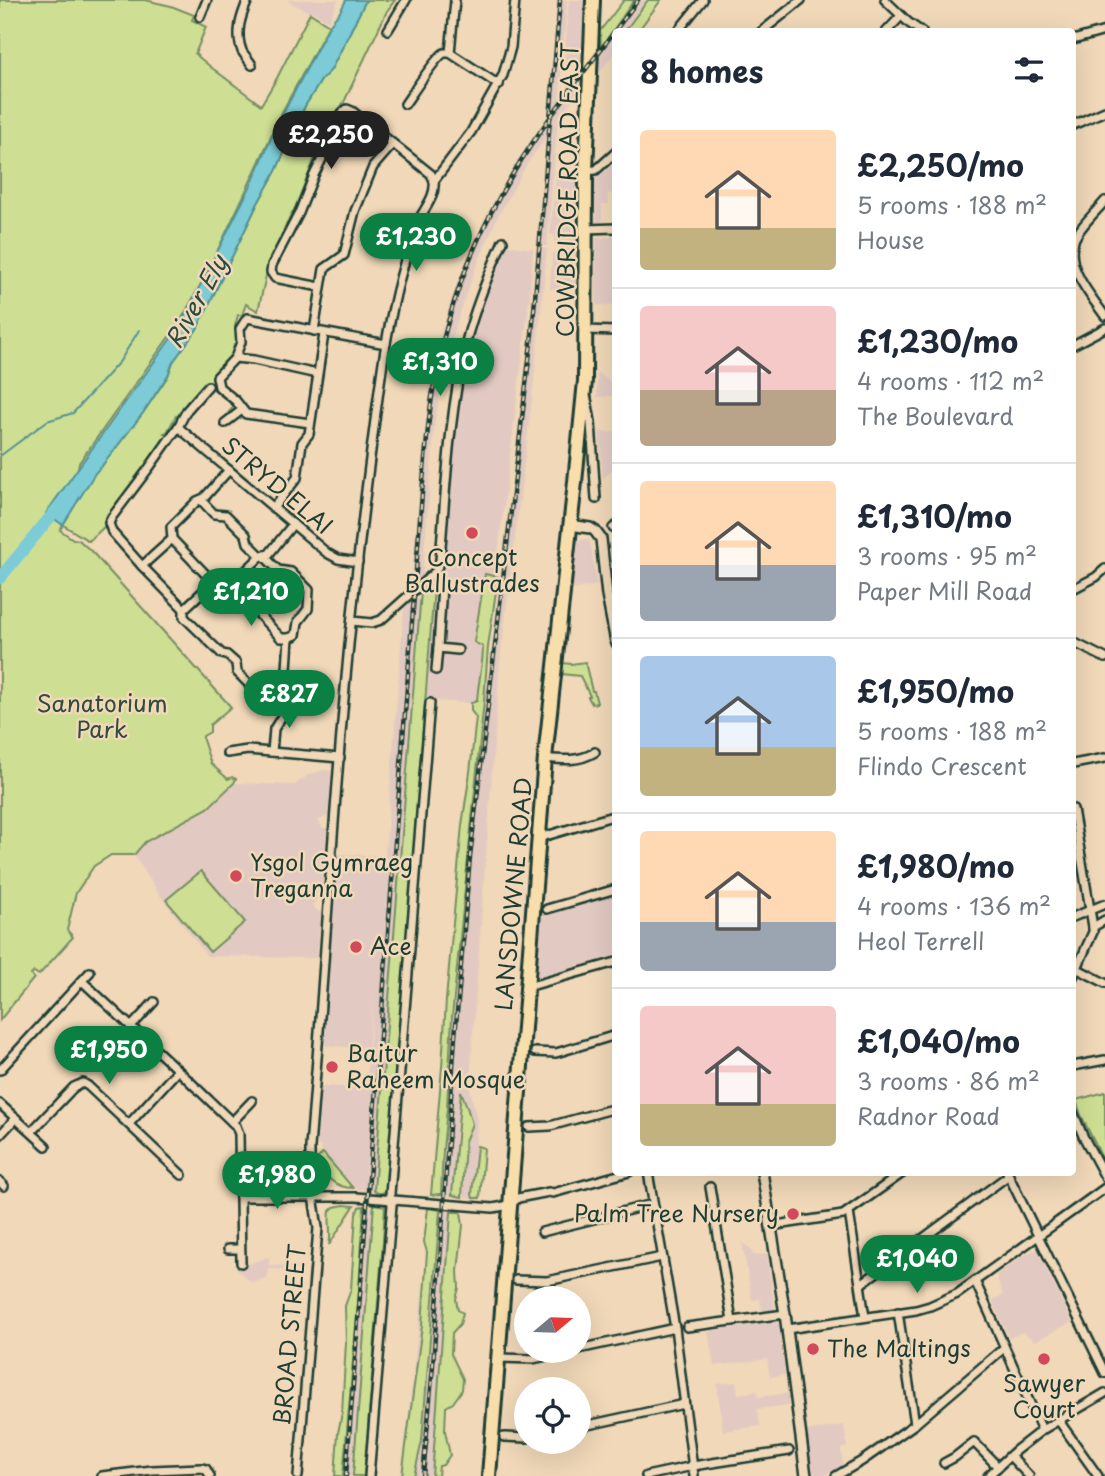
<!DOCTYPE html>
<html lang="en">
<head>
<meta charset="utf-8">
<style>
  :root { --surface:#fff; --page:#f6f6f7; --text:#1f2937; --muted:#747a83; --line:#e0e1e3; --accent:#0b8043 }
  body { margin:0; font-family:"Playpen Sans",sans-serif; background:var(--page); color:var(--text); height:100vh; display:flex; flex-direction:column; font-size:26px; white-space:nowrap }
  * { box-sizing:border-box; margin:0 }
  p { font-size:23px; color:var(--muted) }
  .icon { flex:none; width:38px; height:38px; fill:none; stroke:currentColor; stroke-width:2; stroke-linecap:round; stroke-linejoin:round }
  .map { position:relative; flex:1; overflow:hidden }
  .drawer { position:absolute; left:612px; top:28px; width:464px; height:1148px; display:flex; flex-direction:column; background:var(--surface); border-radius:7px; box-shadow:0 7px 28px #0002 }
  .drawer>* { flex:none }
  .needle { width:46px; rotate:71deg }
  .fabs { position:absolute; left:514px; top:1286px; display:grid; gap:14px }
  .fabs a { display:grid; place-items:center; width:77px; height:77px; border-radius:50%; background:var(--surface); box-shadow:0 7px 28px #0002; font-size:35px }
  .price { position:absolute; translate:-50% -60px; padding:0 16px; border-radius:24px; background:var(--accent); color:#fff; font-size:23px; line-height:46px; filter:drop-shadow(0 2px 4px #0008) }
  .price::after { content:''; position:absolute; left:50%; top:42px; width:21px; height:16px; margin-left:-10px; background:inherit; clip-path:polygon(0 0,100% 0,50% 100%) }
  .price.selected { background:#222; color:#fff }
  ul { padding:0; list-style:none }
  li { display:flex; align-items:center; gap:21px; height:175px; padding:0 28px }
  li+li { border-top:2px solid var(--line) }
  li span { display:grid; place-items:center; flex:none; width:196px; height:140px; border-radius:7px; color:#555 }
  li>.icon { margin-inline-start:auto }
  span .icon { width:84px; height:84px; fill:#fffc; stroke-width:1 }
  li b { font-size:30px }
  h2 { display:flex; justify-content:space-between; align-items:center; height:84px; padding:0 28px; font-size:30px }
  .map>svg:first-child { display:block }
</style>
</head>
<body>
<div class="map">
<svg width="1105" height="1476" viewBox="0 0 1105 1476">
  <rect width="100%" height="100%" fill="#f0d8b8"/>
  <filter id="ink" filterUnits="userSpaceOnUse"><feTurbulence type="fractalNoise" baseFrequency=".0143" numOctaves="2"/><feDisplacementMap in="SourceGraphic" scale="14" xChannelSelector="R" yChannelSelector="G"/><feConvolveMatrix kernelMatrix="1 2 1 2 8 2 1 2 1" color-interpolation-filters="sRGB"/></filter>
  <g filter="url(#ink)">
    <g fill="#e2cac2">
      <path d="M 287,0 L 338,0 L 329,21 L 312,11 L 310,13 Z"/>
      <path d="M 557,0 L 567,0 L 559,103 L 579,76 L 579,91 L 558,120 L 547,246 L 538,245 L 547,136 L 527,164 L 496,220 L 476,267 L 456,325 L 443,375 L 435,421 L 422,579 L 411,587 L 426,419 L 434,364 L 442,330 L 458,282 L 482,225 L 516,164 L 549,117 Z"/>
      <path d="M 569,0 L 585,0 L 581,66 L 567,65 L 567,68 L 564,67 Z"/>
      <path d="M 621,0 L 654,0 L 630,31 L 616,32 L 616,51 L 598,75 L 600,31 L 621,4 Z"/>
      <path d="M 611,166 L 616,172 L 616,185 L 614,187 L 614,193 L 608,194 L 609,204 L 602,204 L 602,222 L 596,222 L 595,179 Z"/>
      <path d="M 556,174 L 576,174 L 576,251 L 561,251 L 561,247 L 558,247 L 558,242 L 554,241 L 555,235 L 550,234 Z"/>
      <path d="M 614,235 L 616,235 L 616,305 L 596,305 L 596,238 L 613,237 Z"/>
      <path d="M 507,245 L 533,249 L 530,294 L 480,698 L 488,675 L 526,372 L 538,248 L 547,249 L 532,399 L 500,661 L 472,1046 L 470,1089 L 477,1121 L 473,1198 L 433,1195 L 478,704 L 423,700 L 387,1192 L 357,1189 L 353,1186 L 318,1145 L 317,1140 L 321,1086 L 366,1088 L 374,990 L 368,1049 L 324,1045 L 338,854 L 385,856 L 404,607 L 433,590 L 443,565 L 453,448 L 463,380 L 476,323 Z"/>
      <path d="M 552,253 L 576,253 L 576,288 L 550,289 Z"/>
      <path d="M 597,372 L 616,386 L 616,396 L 597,397 Z"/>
      <path d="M 599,432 L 616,432 L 616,467 L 603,478 Z"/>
      <path d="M 587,539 L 590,542 L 597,585 L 570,590 L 575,541 Z"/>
      <path d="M 324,770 L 331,771 L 328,816 L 318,820 L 322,828 L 327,828 L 321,899 L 317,898 L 312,906 L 321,913 L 317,958 L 207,956 L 162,898 L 134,855 L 145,842 L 208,808 L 234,783 L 295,785 L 308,775 Z"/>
      <path d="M 616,895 L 616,955 L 536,978 L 541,917 Z"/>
      <path d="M 358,1205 L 386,1208 L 359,1476 L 336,1476 Z"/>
      <path d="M 432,1209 L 456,1210 L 438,1476 L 400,1476 L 405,1445 Z"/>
      <path d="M 742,1242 L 751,1250 L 753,1255 L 767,1254 L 775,1309 L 762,1311 L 760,1299 L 752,1300 Z"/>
      <path d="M 1037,1249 L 1072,1322 L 1035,1341 L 1023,1332 L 1009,1338 L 992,1300 L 1003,1295 L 996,1275 L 1022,1256 Z"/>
      <path d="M 269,1257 L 269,1265 L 304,1267 L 304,1271 L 268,1269 L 267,1278 L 252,1283 L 237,1270 L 237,1268 Z"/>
      <path d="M 778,1321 L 785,1375 L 770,1377 L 767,1359 L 714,1366 L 708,1331 Z"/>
      <path d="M 736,1382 L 738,1394 L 757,1391 L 758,1397 L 788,1393 L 789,1405 L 757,1409 L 760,1426 L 723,1431 L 717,1384 Z"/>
      <path d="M 844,1425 L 847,1447 L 841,1449 L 843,1465 L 823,1476 L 814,1476 L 807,1431 Z"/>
    </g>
    <g fill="#cedf93" stroke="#768e64" stroke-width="2">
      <path d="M 0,0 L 145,0 L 171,6 L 194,15 L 192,20 L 206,27 L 195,54 L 212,68 L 261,105 L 277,78 L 310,13 L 329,25 L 282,112 L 245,193 L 204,279 L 181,320 L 79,463 L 70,506 L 63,524 L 95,473 L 101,467 L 143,413 L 168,376 L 173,362 L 197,329 L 258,203 L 276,171 L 305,106 L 322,79 L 331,70 L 366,0 L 395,0 L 387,11 L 345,100 L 324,135 L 295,208 L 287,223 L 268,267 L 258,311 L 246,304 L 242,315 L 238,315 L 235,326 L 237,327 C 237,331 238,335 238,339 C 238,354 225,364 215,373 C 214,390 224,394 236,405 L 235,410 L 224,422 L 228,426 L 221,422 L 234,406 L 207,384 L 180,417 L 176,416 L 167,432 L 164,433 L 168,436 L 106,525 L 89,541 L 63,525 L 60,530 L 73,539 L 79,540 L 93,553 L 231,707 L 210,725 L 210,732 L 203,736 L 203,740 L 211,764 L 228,779 L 232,777 L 236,779 L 234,783 L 208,808 L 145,842 L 134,855 L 111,855 L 94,866 L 76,893 L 67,930 L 73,937 L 39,975 L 34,972 L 31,975 L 34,978 L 0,1020 Z"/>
      <path d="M 624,0 L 634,0 L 601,48 L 600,31 Z"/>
      <path d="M 648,0 L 661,0 L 638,31 L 625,31 Z"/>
      <path d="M 485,574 L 498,577 L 488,647 L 484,701 L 452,1017 L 447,1108 L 443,1150 L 441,1194 L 431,1195 L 442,1067 L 446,1000 L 462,825 L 470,772 L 476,717 L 471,711 L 471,703 L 477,701 C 478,683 483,665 483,647 L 474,642 Z"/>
      <path d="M 430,584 L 434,588 C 417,789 404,990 387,1191 L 379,1194 L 374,1190 L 421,592 Z"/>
      <path d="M 585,662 L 592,691 L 594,691 L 597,703 L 592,704 L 588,697 L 590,696 L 580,676 L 562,674 L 563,663 L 571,664 Z"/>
      <path d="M 201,871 L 245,922 L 210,952 L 166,900 Z"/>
      <path d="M 461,1091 L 467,1107 L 472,1124 L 465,1141 L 462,1197 L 452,1195 Z"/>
      <path d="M 1105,1092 L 1105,1164 L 1081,1115 L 1076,1100 Z"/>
      <path d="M 477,1146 L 484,1148 L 480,1198 L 473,1198 L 472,1194 Z"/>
      <path d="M 323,1153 L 353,1188 C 335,1188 323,1176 317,1159 Z"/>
      <path d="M 374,1204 L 385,1206 L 383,1241 L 364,1476 L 353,1476 Z"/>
      <path d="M 344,1205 L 354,1206 L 329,1245 C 332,1235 328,1222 330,1211 L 334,1207 Z"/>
      <path d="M 364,1206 L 359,1292 L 343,1476 L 335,1476 L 338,1433 L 342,1413 L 346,1342 L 345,1306 L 351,1289 L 356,1214 L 359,1207 Z"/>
      <path d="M 428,1208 L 440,1210 L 422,1441 L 414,1476 L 402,1476 L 422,1326 L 427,1252 L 424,1242 Z"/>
      <path d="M 451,1212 L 461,1212 L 463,1225 L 458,1271 L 459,1288 L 456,1299 L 458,1310 L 463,1313 L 460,1324 L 452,1333 L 451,1354 L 463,1379 L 462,1390 L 453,1403 L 446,1407 L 445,1431 L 450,1455 L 443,1465 L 439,1466 L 438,1476 L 432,1476 Z"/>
    </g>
    <path fill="#7bcbd6" stroke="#569295" stroke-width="2" d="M 346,0 L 366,0 L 331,70 L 322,79 L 305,106 L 276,171 L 258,203 L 197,329 L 173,362 L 168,375 L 143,413 L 101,467 L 95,473 L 63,525 L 46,513 L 179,327 L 252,183 L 275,129 L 330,24 L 340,12 Z"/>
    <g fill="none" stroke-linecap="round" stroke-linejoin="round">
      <path stroke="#569295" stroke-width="2" d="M 0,456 L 47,421 L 73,413 L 120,361 L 139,330"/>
      <path stroke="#7bcbd6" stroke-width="12" d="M 0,578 L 61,504"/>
      <g stroke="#1f3d34" stroke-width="12">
        <g id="minor">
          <path d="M 248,0 C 241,16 235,33 242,51 C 245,56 249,60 252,65"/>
          <path d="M 885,0 L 909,23 L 922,32"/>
          <path d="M 200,17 L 207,0"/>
          <path d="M 388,30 L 406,0"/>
          <path d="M 677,32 L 703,0"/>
          <path d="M 761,32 L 801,0"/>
          <path d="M 886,32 L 901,16"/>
          <path d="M 1073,40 L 1105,31"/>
          <path d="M 450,53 L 455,0"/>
          <path d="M 405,104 C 412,94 436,57 444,53 C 446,53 448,53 450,53 L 499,85"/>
          <path d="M 1073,125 L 1105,111"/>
          <path d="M 586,171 L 596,170 L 616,152"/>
          <path d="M 1105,201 C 1096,212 1078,228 1074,241 C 1065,267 1091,296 1105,316"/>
          <path d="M 585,229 L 616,228"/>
          <path d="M 320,287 L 275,278 L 271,272 L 272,265 L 299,213 L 314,175 L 323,157 L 331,131 L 343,112 L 347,109 L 352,111 L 431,174 L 434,181"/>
          <path d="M 586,330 L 616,331"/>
          <path d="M 314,331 L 324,269 L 344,255 L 355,211 L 373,167 L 393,144"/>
          <path d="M 1073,345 L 1105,328"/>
          <path d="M 235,358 L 241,342 L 240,329 L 247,318 L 386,344"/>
          <path d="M 208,386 L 187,410 L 178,427 L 149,468 L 112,517 L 109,523 L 112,532 L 142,566 L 184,609 L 184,617 L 222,654 L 227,655 L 236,663 L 237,672 L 269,705 L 282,707"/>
          <path d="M 587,399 L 591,422 L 596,499"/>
          <path d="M 225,423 L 242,410"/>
          <path d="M 310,423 L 246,414 L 236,401 L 219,387 L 217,377 L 235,358 L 254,360 L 317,374"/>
          <path d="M 178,427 L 327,553 L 338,559 L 358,562"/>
          <path d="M 201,500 L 214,514 L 226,515 L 246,535 L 248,543 L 261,556"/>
          <path d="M 273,508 L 297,478 L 302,443 L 309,434 L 324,334"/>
          <path d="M 613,528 L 616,526"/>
          <path d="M 172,539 L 213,582"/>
          <path d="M 264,556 L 278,570 L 291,572 L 309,590 L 308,609 L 298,622 L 296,635 L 289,638 L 286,685 L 283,693 L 282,716 L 274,729 L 272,752"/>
          <path d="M 142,566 L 172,539 L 171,527 L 197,501 L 204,498 L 229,470"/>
          <path d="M 434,575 L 442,586 L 438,648 L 458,650"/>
          <path d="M 231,585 L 281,638 L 289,638"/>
          <path d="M 1073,589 L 1096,577 L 1105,569"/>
          <path d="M 184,609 L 213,582 L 217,585 L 231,585 L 261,556 L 269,554 L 293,524"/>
          <path d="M 352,621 L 372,623 L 381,620 L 436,571 L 440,560 C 446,486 449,413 466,342 C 475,307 489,273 503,241"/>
          <path d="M 1073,642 L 1105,658"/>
          <path d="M 436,670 L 438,648"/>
          <path d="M 227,753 L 248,750 L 340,758"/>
          <path d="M 545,758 C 563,760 579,762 595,752"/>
          <path d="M 1073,764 L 1105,758"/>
          <path d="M 1073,809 L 1093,927 L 1093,932 L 1073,977"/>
          <path d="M 539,838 L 616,815"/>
          <path d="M 547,909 L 616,889"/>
          <path d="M 1073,917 L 1105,904"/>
          <path d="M 1093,927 L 1105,920"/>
          <path d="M 1076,968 L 1105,983"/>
          <path d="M 82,981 L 181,1073 L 236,1126 L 239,1134 L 241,1263"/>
          <path d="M 527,987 L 616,962"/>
          <path d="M 131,1027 L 154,1002"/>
          <path d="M 535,1052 L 556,1053 L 616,1035"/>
          <path d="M 1073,1066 L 1105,1060"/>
          <path d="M 0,1070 L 90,972"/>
          <path d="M 0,1104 L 46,1146"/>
          <path d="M 1073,1112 L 1083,1136 L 1105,1177"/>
          <path d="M 232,1122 L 252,1101"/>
          <path d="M 129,1124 L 178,1070"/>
          <path d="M 529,1127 L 550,1126 L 616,1108"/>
          <path d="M 32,1131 L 74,1087 L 83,1083 L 88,1086 L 182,1175"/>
          <path d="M 0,1135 L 16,1118"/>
          <path d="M 648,1172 L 675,1328 L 694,1476"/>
          <path d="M 1007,1172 L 1105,1373"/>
          <path d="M 0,1182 L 4,1186"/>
          <path d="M 710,1187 L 732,1321"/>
          <path d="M 240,1197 L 356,1197 L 493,1208 L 510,1205 L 518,1198 L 549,1192 L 553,1193 L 629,1172"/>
          <path d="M 849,1212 L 865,1317"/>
          <path d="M 770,1226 L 843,1215 L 904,1172"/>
          <path d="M 542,1232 L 653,1204"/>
          <path d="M 228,1249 L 240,1249"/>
          <path d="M 516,1280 L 547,1281 L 662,1257"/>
          <path d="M 975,1281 L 1042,1430"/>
          <path d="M 861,1284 L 1009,1175"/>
          <path d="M 898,1312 L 915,1424"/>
          <path d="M 687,1327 L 785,1314"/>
          <path d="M 787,1329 L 916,1310 L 930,1306 L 957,1294 L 1105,1188"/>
          <path d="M 579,1349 L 675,1328"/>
          <path d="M 499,1358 L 533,1359 L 571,1351"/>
          <path d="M 1059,1421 L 1098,1476"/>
          <path d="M 579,1427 L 684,1404"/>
          <path d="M 504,1437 L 527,1438"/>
          <path d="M 1010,1456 L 1029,1476"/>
          <path d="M 944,1463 L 955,1457 L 974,1442 L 998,1467"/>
          <path d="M 102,1476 L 152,1470 L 201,1468 L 206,1469 L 210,1476"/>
          <path d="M 298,1476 L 318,1228 L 310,1177 L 310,1147 C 323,994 331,841 345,688 C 354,586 366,485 380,383 C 387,330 398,275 417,224 C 423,209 436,198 434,181 L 471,132 L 503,75 L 511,47 L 515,0"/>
          <path d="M 369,1476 L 392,1205 L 390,1194 L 430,703"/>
          <path d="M 646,1476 L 693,1466 L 789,1451"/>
          <path d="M 836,1476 L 862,1461 L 915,1424 L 1004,1348"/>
          <path d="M 988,1476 L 1015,1451 L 1042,1430 L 1105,1393"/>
        </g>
      </g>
      <g stroke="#1f3d34" stroke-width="14">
        <g id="tertiary">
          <path d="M 570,525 L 590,528 L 595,531 L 601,539 L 607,595 L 616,642"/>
          <path d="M 762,1172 L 785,1314 L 806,1476"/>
        </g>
      </g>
      <g stroke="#1f3d34" stroke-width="18">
        <path id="primary" d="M 489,1476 L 545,758 L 575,482 L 585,381 L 586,171 L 593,0"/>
      </g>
      <use href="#minor" stroke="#f0d8b8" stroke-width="7"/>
      <use href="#tertiary" stroke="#f0d8b8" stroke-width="9"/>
      <use href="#primary" stroke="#f8deab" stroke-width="12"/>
      <g stroke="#1f3d34" stroke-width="4.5">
        <g id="rail">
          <path d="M 346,1476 L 422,493 C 425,461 427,429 432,397 C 442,328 466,258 500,196 C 537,128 592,63 638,0"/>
          <path d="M 423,1476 L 433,1366 L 455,1037 L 470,857 L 532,334 L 560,0"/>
        </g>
      </g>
      <use href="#rail" stroke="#f0d8b8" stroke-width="2" stroke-dasharray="5" stroke-linecap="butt"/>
    </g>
  </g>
  <g fill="#d1495b" stroke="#f0d8b8" stroke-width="2.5">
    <circle cx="472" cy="533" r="7"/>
    <circle cx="236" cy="876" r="7"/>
    <circle cx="356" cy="947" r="7"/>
    <circle cx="332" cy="1067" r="7"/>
    <circle cx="793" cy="1214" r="7"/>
    <circle cx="813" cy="1349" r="7"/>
    <circle cx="1044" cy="1359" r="7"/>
  </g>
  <g text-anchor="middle" stroke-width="5" stroke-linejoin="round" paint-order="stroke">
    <g font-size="23" fill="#1f3d34" stroke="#f0d8b8">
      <text transform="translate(568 190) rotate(-89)" y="8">COWBRIDGE ROAD EAST</text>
      <text transform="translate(277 486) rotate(40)" y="8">STRYD ELAI</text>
      <text transform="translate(514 894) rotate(-85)" y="8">LANSDOWNE ROAD</text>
      <text transform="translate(290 1335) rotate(-85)" y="8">BROAD STREET</text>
    </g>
    <g font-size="23" fill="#1f3d34" stroke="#f0d8b8" text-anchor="start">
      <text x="472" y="566" text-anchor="middle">Concept<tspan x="472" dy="26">Ballustrades</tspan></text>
      <text x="250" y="871">Ysgol Gymraeg<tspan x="250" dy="26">Treganna</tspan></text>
      <text x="370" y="955">Ace</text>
      <text x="346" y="1062">Baitur<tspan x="346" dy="26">Raheem Mosque</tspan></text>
      <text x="779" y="1222" text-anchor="end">Palm Tree Nursery</text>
      <text x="827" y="1357">The Maltings</text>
      <text x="1044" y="1392" text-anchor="middle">Sawyer<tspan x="1044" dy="26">Court</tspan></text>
    </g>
    <g font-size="23" fill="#304d3e" stroke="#f0d8b8">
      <text x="102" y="712">Sanatorium<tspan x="102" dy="26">Park</tspan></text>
    </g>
    <g font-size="24" font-style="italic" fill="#284b44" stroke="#f0d8b8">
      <text transform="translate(197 302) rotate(-61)" y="8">River Ely</text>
    </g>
  </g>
</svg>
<div class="fabs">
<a><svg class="needle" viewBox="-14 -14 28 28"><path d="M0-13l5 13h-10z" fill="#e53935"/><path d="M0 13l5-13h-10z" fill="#747a83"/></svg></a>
<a><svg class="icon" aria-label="locate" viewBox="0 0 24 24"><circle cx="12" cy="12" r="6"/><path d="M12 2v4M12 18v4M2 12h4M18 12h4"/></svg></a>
</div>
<b class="price selected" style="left:331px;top:171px">£2,250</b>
<b class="price" style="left:416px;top:273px">£1,230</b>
<b class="price" style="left:440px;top:398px">£1,310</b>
<b class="price" style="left:251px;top:628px">£1,210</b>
<b class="price" style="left:289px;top:730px">£827</b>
<b class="price" style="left:109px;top:1086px">£1,950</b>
<b class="price" style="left:277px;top:1211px">£1,980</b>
<b class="price" style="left:917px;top:1295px">£1,040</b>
<section class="drawer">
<h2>8 homes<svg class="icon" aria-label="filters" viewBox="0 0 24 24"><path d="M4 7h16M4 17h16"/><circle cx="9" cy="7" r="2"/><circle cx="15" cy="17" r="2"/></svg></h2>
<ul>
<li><span style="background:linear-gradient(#ffd9b3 70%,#c2b280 0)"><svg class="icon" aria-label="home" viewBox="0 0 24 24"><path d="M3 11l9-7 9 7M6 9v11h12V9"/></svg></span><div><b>£2,250/mo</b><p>5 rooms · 188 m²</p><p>House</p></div></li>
<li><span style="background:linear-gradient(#f6c9c9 60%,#b9a48a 0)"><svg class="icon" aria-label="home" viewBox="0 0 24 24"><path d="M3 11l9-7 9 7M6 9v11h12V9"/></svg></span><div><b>£1,230/mo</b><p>4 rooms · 112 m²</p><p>The Boulevard</p></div></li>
<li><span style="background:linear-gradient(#ffd9b3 60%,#9aa5b1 0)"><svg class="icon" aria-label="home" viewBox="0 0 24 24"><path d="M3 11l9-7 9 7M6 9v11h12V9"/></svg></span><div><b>£1,310/mo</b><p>3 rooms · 95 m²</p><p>Paper Mill Road</p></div></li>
<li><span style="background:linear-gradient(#a9c7e8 65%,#c2b280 0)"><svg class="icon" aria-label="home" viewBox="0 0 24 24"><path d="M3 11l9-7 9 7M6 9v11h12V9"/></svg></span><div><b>£1,950/mo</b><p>5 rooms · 188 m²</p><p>Flindo Crescent</p></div></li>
<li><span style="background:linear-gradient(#ffd9b3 65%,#9aa5b1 0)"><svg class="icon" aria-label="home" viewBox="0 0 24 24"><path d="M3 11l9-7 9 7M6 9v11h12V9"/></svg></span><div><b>£1,980/mo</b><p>4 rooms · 136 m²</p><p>Heol Terrell</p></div></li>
<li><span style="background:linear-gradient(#f6c9c9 70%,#c2b280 0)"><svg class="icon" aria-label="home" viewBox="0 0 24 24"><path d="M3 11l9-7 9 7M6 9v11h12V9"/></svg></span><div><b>£1,040/mo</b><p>3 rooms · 86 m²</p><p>Radnor Road</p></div></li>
</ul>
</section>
</div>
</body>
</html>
